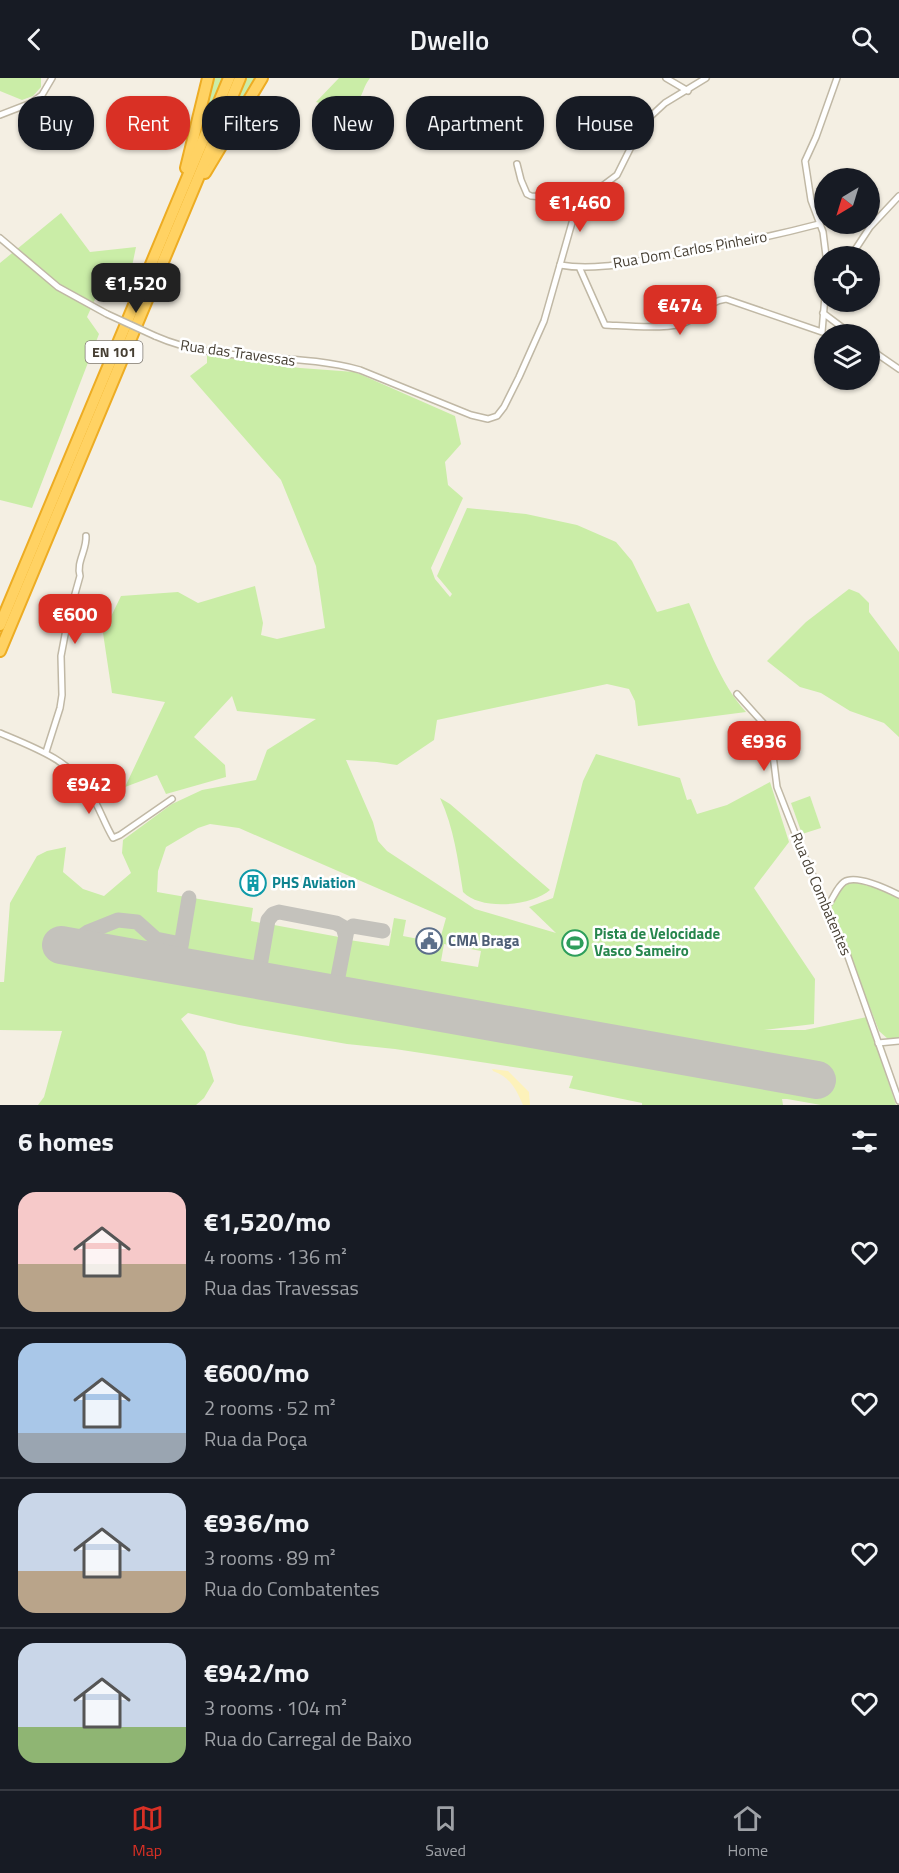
<!DOCTYPE html>
<html lang="en">
<head>
<meta charset="utf-8">
<style>
  :root { --surface:#171b24; --page:#242831; --text:#f1f3f6; --muted:#9ea1a6; --line:#363941; --accent:#d93025 }
  body { margin:0; font-family:"Titillium Web",sans-serif; background:var(--page); color:var(--text); height:100vh; display:flex; flex-direction:column; font-size:22px; white-space:nowrap }
  * { box-sizing:border-box; margin:0 }
  p { font-size:20px; color:var(--muted) }
  .icon { flex:none; width:33px; height:33px; fill:none; stroke:currentColor; stroke-width:2; stroke-linecap:round; stroke-linejoin:round }
  .map { position:relative; height:1027px; overflow:hidden }
  .sheet { display:flex; flex-direction:column; background:var(--surface); flex:1 }
  .sheet>* { flex:none }
  .top-card { position:absolute; left:18px; top:18px; width:864px; height:54px; display:flex; gap:12px }
  .needle { width:39px; rotate:218deg }
  .controls { position:absolute; left:814px; top:90px; display:grid; gap:12px }
  .controls a { display:grid; place-items:center; width:66px; height:66px; border-radius:50%; background:var(--surface); box-shadow:0 2px 4px #0004; font-size:30px }
  .price { position:absolute; translate:-50% -51px; padding:0 14px; border-radius:12px; background:var(--accent); color:#fff; font-size:20px; line-height:39px; filter:drop-shadow(0 2px 3px #0008) }
  .price::after { content:''; position:absolute; left:50%; top:36px; width:18px; height:14px; margin-left:-9px; background:inherit; clip-path:polygon(0 0,100% 0,50% 100%) }
  .price.active { background:#222; color:#fff }
  ul { padding:0; list-style:none }
  li { display:flex; align-items:center; gap:18px; height:150px; padding:0 18px }
  li+li { border-top:2px solid var(--line) }
  li span { display:grid; place-items:center; flex:none; width:168px; height:120px; border-radius:18px; color:#555 }
  li>.icon { margin-inline-start:auto }
  span .icon { width:72px; height:72px; fill:#fffc; stroke-width:1 }
  li b { font-size:26px }
  h2 { display:flex; justify-content:space-between; align-items:center; height:72px; padding:0 18px; font-size:26px }
  .pill { padding:0 21px; border-radius:24px; background:var(--surface); box-shadow:0 2px 4px #0004; font-size:21px; line-height:54px }
  .pill.active { background:var(--accent); color:#fff }
  header { display:flex; justify-content:space-between; align-items:center; height:78px; padding:0 18px; background:var(--surface); font-size:27px; font-weight:600 }
  .tab-bar { display:flex; justify-content:space-around; align-items:center; height:84px; border-top:2px solid var(--line); background:var(--surface); font-size:16px; color:var(--muted) }
  .tab-bar a { display:grid; justify-items:center; gap:3px }
  .tab-bar .active { color:var(--accent) }
  .map>svg:first-child { display:block }
</style>
</head>
<body>
<header><svg class="icon" aria-label="back" viewBox="0 0 24 24"><path d="M15 5l-7 7 7 7"/></svg>Dwello<svg class="icon" aria-label="search" viewBox="0 0 24 24"><circle cx="10" cy="10" r="6"/><path d="M15 15l6 6"/></svg></header>
<div class="map">
<svg width="899" height="1027" viewBox="0 0 899 1027">
  <rect width="100%" height="100%" fill="#f4efe3"/>
  <g fill="#caeda7" fill-rule="evenodd">
    <path d="M 0,0 L 41,0 L 41,9 L 33,18 L 22,22 L 0,13 Z"/>
    <path d="M 214,0 L 224,0 L 195,69 Z"/>
    <path d="M 246,0 L 258,0 L 214,76 Z"/>
    <path d="M 339,0 L 370,0 C 361,12 364,20 351,30 L 331,28 L 316,24 Z"/>
    <path d="M 61,135 L 90,174 L 136,169 L 130,198 L 112,219 L 96,219 L 87,239 L 99,256 L 32,430 L 0,422 L 0,185 Z"/>
    <path d="M 207,277 L 300,290 L 355,294 L 455,338 L 461,366 L 445,384 L 448,407 L 463,420 L 431,490 L 435,501 L 450,519 L 452,516 L 437,498 L 467,430 L 526,436 L 577,447 L 616,464 L 632,483 L 657,534 L 689,525 C 705,561 719,604 746,634 L 638,648 L 635,623 L 629,611 L 607,606 L 437,642 L 434,662 L 397,687 L 377,684 L 346,682 L 373,744 L 378,763 L 387,773 L 475,831 L 556,855 L 529,829 L 553,820 L 583,703 L 596,676 L 680,700 L 687,722 L 691,721 L 697,736 L 727,727 L 770,704 L 789,764 L 754,810 L 815,901 L 814,946 L 764,952 L 805,952 L 867,939 L 896,1027 L 821,1027 L 787,1021 L 782,1021 L 783,1027 L 642,1027 L 642,1025 L 569,1010 L 573,998 L 395,971 L 347,966 L 239,947 L 188,935 L 181,941 L 205,974 L 214,1003 L 204,1020 L 196,1027 L 38,1027 L 44,1019 L 62,953 L 0,952 L 0,904 L 4,904 L 10,825 L 37,778 L 47,773 L 66,769 L 63,794 L 83,811 L 104,818 L 131,795 L 122,775 L 123,762 L 172,726 L 202,712 L 256,702 L 267,672 L 316,641 L 237,633 L 232,618 L 194,659 L 225,687 L 226,699 L 166,716 L 157,697 L 125,709 L 165,624 L 112,615 L 103,555 L 121,518 L 178,514 L 198,525 L 255,508 L 263,545 L 261,557 L 277,561 L 325,550 L 316,488 L 281,402 L 190,298 L 207,285 ZM 210,746 L 239,750 L 446,840 L 439,865 L 403,858 L 406,842 L 394,840 L 389,868 L 349,862 L 341,903 L 344,908 L 819,992 L 816,1011 L 59,877 L 62,858 L 77,855 L 117,838 L 138,841 L 158,858 L 178,860 L 186,819 L 157,814 L 158,793 L 166,769 L 198,750 ZM 444,866 L 481,873 L 478,889 L 441,883 Z"/>
    <path d="M 849,511 L 859,515 L 869,525 L 869,534 L 899,574 L 899,659 L 884,645 L 850,633 L 821,615 L 800,609 L 767,583 L 806,544 Z"/>
    <path d="M 810,718 L 821,750 L 802,756 L 791,725 Z"/>
    <path d="M 440,720 L 450,726 L 550,812 C 532,828 481,833 463,814 C 458,782 454,750 440,720 Z"/>
    <path d="M 855,804 L 879,811 L 899,820 L 899,960 L 888,961 L 879,953 L 831,828 C 837,816 841,805 855,804 Z"/>
    <path d="M 193,820 L 253,830 L 251,843 L 261,845 L 263,848 L 255,890 L 252,891 L 189,880 L 184,873 Z"/>
    <path d="M 118,845 L 135,848 L 154,863 L 174,868 L 177,871 L 176,875 L 172,877 L 99,864 L 94,861 L 97,854 Z"/>
    <path d="M 274,847 L 339,859 L 340,862 L 332,905 L 267,895 L 265,893 L 271,850 Z"/>
  </g>
  <path fill="#fdf2ba" d="M 492,991 L 508,993 L 529,1014 L 530,1027 L 523,1027 C 516,1011 510,999 493,993 Z"/>
  <g fill="none" stroke-linecap="round" stroke-linejoin="round">
    <g stroke="#c4c2bc" stroke-width="15">
      <path d="M 67,868 L 88,854 L 118,842 L 137,844 L 156,861 L 181,866"/>
      <path d="M 186,890 L 180,885 L 179,880 L 189,820"/>
      <path d="M 265,904 L 259,899 L 259,894 L 268,842 L 273,836 L 279,834 L 336,845 L 343,849 L 345,856"/>
      <path d="M 342,917 L 337,914 L 336,909 L 347,852 L 353,848 L 383,853"/>
    </g>
    <path stroke="#c4c2bc" stroke-width="38" d="M 61,867 L 817,1002"/>
    <g stroke="#c0b8a5" stroke-width="8">
      <g id="street">
        <path d="M 666,0 L 688,13"/>
        <path d="M 0,37 L 31,25 L 42,17 L 52,0"/>
        <path d="M 517,86 L 521,102 L 527,116 L 531,118 L 581,122"/>
        <path d="M 0,160 L 58,209 L 107,236"/>
        <path d="M 826,178 L 823,154 L 811,122 L 805,83 L 816,59 L 837,0"/>
        <path d="M 851,178 L 870,149 L 899,118"/>
        <path d="M 560,187 C 593,193 628,185 661,179 C 715,170 766,160 819,146"/>
        <path d="M 580,191 L 605,247 C 627,248 661,251 681,246 C 698,242 706,223 726,221 L 822,254 L 825,218"/>
        <path d="M 823,235 L 851,256"/>
        <path d="M 155,258 C 220,287 294,273 360,292 L 471,337 L 488,341 L 497,338 L 504,329 L 519,299 L 544,243 L 577,127 L 617,97 L 631,69 L 651,38 L 665,25 L 706,0"/>
        <path d="M 870,271 L 899,291"/>
        <path d="M 737,616 L 765,647 L 773,677 L 777,709 L 800,768 L 846,873 L 899,1023"/>
        <path d="M 0,655 C 33,669 70,682 89,713 C 99,728 104,745 113,760 L 120,757 L 172,721"/>
        <path d="M 46,674 L 60,630 L 62,617 L 61,578 L 68,541 L 80,498 C 76,484 87,472 86,458"/>
        <path d="M 827,828 C 833,822 836,810 844,804 C 856,796 887,811 899,817"/>
        <path d="M 878,965 L 899,963"/>
      </g>
    </g>
    <g stroke="#edac23" stroke-width="14">
      <g id="highway">
        <path d="M 186,90 L 208,0"/>
        <path d="M 205,95 L 262,0"/>
        <path d="M 0,547 L 229,0"/>
        <path d="M 0,573 L 240,0"/>
      </g>
    </g>
    <use href="#street" stroke="#fff" stroke-width="5"/>
    <use href="#highway" stroke="#ffd263" stroke-width="10"/>
    <g stroke="#c0b8a5" stroke-width="8" stroke-linecap="butt">
      <path id="street-bridge" d="M 107,236 L 155,258"/>
    </g>
    <use href="#street-bridge" stroke="#fff" stroke-width="5"/>
  </g>
  <defs>
    <g id="building-ring" transform="scale(1.35)"><circle r="9.5" fill="#fff" stroke="#0f9aa8" stroke-width="1.5"/><path d="M-4-6H4V6H1V3H-1V6H-4ZM-2.5-4.3h1.7v1.8h-1.7ZM.8-4.3h1.7v1.8H.8ZM-2.5-1h1.7V.8h-1.7ZM.8-1h1.7V.8H.8Z" fill="#0f9aa8"/></g>
    <g id="civic-ring" transform="scale(1.35)"><circle r="9.5" fill="#fff" stroke="#5c6f8a" stroke-width="1.5"/><path d="M-.6-6.5H3V-4.5H.6V-3L4-1V1h2V6H-6V1h2V-1L-.6-3ZM-1.2 2.5V6h2.4V2.5Z" fill="#5c6f8a"/></g>
    <g id="stadium-ring" transform="scale(1.35)"><circle r="9.5" fill="#fff" stroke="#2e9e5b" stroke-width="1.5"/><path d="M0-5a6.5 5 0 1 0 0 10a6.5 5 0 1 0 0-10ZM-3.5-1.8h7v3.6h-7Z" fill="#2e9e5b"/></g>
  </defs>
  <g fill-rule="evenodd">
    <use href="#building-ring" x="253" y="805"/>
    <use href="#civic-ring" x="429" y="863"/>
    <use href="#stadium-ring" x="575" y="865"/>
  </g>
  <g text-anchor="middle" stroke-width="5" stroke-linejoin="round" paint-order="stroke">
    <rect fill="#fff" stroke="#7e7970" stroke-width="1.5" x="85.5" y="263" width="57" height="22" rx="4.5"/>
    <g font-size="14" font-weight="bold" fill="#463f33">
      <text x="114" y="279">EN 101</text>
    </g>
    <g font-size="15" fill="#463f33" stroke="#fff">
      <text transform="translate(690 172) rotate(-10)" y="5">Rua Dom Carlos Pinheiro</text>
      <text transform="translate(238 275) rotate(8)" y="5">Rua das Travessas</text>
      <text transform="translate(821 816) rotate(67)" y="5">Rua do Combatentes</text>
    </g>
    <g font-size="15" font-weight="bold" fill="#0d838f" stroke="#fff" text-anchor="start">
      <text x="272" y="810">PHS Aviation</text>
    </g>
    <g font-size="15" font-weight="bold" fill="#27864d" stroke="#fff" text-anchor="start">
      <text x="594" y="861">Pista de Velocidade<tspan x="594" dy="17">Vasco Sameiro</tspan></text>
    </g>
    <g font-size="15" font-weight="bold" fill="#4e5e75" stroke="#fff" text-anchor="start">
      <text x="448" y="868">CMA Braga</text>
    </g>
  </g>
</svg>
<div class="controls">
<a><svg class="needle" viewBox="-14 -14 28 28"><path d="M0-13l5 13h-10z" fill="#e53935"/><path d="M0 13l5-13h-10z" fill="#9ea1a6"/></svg></a>
<a><svg class="icon" aria-label="locate" viewBox="0 0 24 24"><circle cx="12" cy="12" r="6"/><path d="M12 2v4M12 18v4M2 12h4M18 12h4"/></svg></a>
<a><svg class="icon" aria-label="layers" viewBox="0 0 24 24"><path d="M12 4l9 5-9 5-9-5zM3 14l9 5 9-5"/></svg></a>
</div>
<b class="price" style="left:580px;top:155px">€1,460</b>
<b class="price active" style="left:136px;top:236px">€1,520</b>
<b class="price" style="left:680px;top:258px">€474</b>
<b class="price" style="left:75px;top:567px">€600</b>
<b class="price" style="left:764px;top:694px">€936</b>
<b class="price" style="left:89px;top:737px">€942</b>
<div class="top-card">
<a class="pill">Buy</a>
<a class="pill active">Rent</a>
<a class="pill">Filters</a>
<a class="pill">New</a>
<a class="pill">Apartment</a>
<a class="pill">House</a>
</div>
</div>
<section class="sheet">
<h2>6 homes<svg class="icon" aria-label="filters" viewBox="0 0 24 24"><path d="M4 7h16M4 17h16"/><circle cx="9" cy="7" r="2"/><circle cx="15" cy="17" r="2"/></svg></h2>
<ul>
<li><span style="background:linear-gradient(#f6c9c9 60%,#b9a48a 0)"><svg class="icon" aria-label="home" viewBox="0 0 24 24"><path d="M3 11l9-7 9 7M6 9v11h12V9"/></svg></span><div><b>€1,520/mo</b><p>4 rooms · 136 m²</p><p>Rua das Travessas</p></div><svg class="icon" aria-label="heart" viewBox="0 0 24 24"><path d="M12 20l-8-8c-3-5 5-10 8-4 3-6 11-1 8 4z"/></svg></li>
<li><span style="background:linear-gradient(#a9c7e8 75%,#9aa5b1 0)"><svg class="icon" aria-label="home" viewBox="0 0 24 24"><path d="M3 11l9-7 9 7M6 9v11h12V9"/></svg></span><div><b>€600/mo</b><p>2 rooms · 52 m²</p><p>Rua da Poça</p></div><svg class="icon" aria-label="heart" viewBox="0 0 24 24"><path d="M12 20l-8-8c-3-5 5-10 8-4 3-6 11-1 8 4z"/></svg></li>
<li><span style="background:linear-gradient(#c9d6e8 65%,#b9a48a 0)"><svg class="icon" aria-label="home" viewBox="0 0 24 24"><path d="M3 11l9-7 9 7M6 9v11h12V9"/></svg></span><div><b>€936/mo</b><p>3 rooms · 89 m²</p><p>Rua do Combatentes</p></div><svg class="icon" aria-label="heart" viewBox="0 0 24 24"><path d="M12 20l-8-8c-3-5 5-10 8-4 3-6 11-1 8 4z"/></svg></li>
<li><span style="background:linear-gradient(#c9d6e8 70%,#8fb573 0)"><svg class="icon" aria-label="home" viewBox="0 0 24 24"><path d="M3 11l9-7 9 7M6 9v11h12V9"/></svg></span><div><b>€942/mo</b><p>3 rooms · 104 m²</p><p>Rua do Carregal de Baixo</p></div><svg class="icon" aria-label="heart" viewBox="0 0 24 24"><path d="M12 20l-8-8c-3-5 5-10 8-4 3-6 11-1 8 4z"/></svg></li>
</ul>
</section>
<nav class="tab-bar">
<a class="active"><svg class="icon" aria-label="map" viewBox="0 0 24 24"><path d="M3 6l6-2 6 2 6-2v14l-6 2-6-2-6 2zM9 4v14M15 6v14"/></svg>Map</a>
<a><svg class="icon" aria-label="saved" viewBox="0 0 24 24"><path d="M7 4h10v16l-5-4-5 4z"/></svg>Saved</a>
<a><svg class="icon" aria-label="home" viewBox="0 0 24 24"><path d="M3 11l9-7 9 7M6 9v11h12V9"/></svg>Home</a>
</nav>
</body>
</html>
